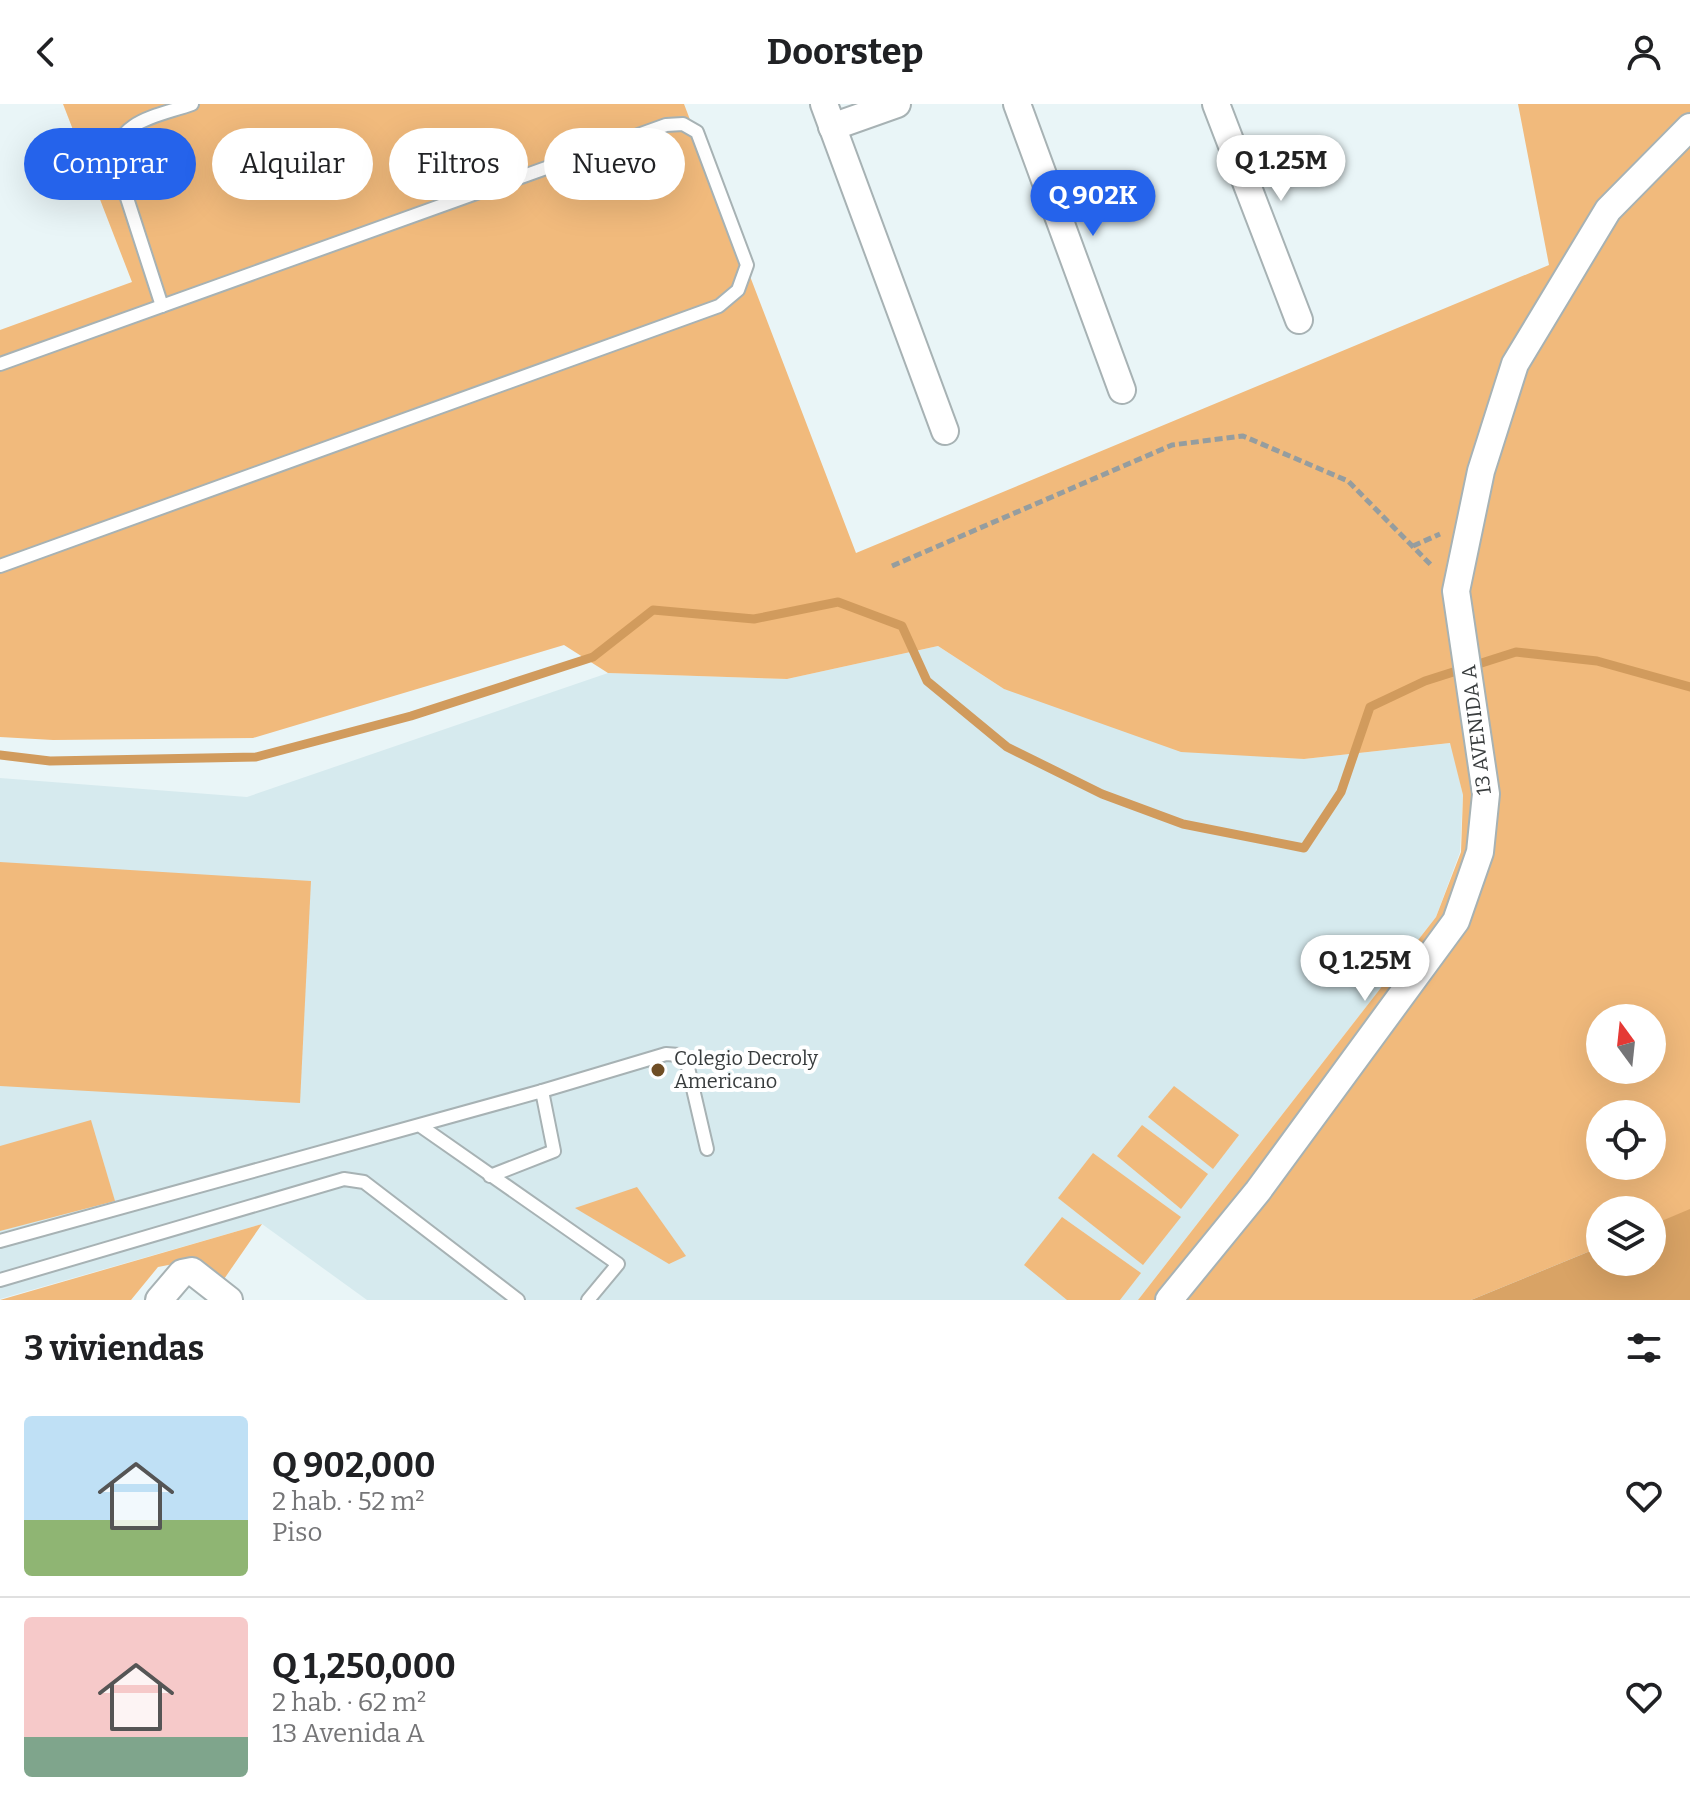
<!DOCTYPE html>
<html lang="es">
<head>
<meta charset="utf-8">
<style>
  :root { --surface:#fff; --page:#f6f6f6; --text:#202124; --muted:#757577; --line:#e0e0e0; --accent:#2563eb }
  body { margin:0; font-family:Bitter,serif; background:var(--page); color:var(--text); height:100vh; display:flex; flex-direction:column; font-size:30px; white-space:nowrap }
  * { box-sizing:border-box; margin:0 }
  p { font-size:26px; color:var(--muted) }
  .icon { flex:none; width:44px; height:44px; fill:none; stroke:currentColor; stroke-width:2; stroke-linecap:round; stroke-linejoin:round }
  .map { position:relative; height:1196px; overflow:hidden }
  .panel { display:flex; flex-direction:column; background:var(--surface); flex:1 }
  .panel>* { flex:none }
  .top-card { position:absolute; left:24px; top:24px; width:800px; height:72px; display:flex; gap:16px }
  .needle { width:52px; rotate:345deg }
  .buttons { position:absolute; left:1586px; top:900px; display:grid; gap:16px }
  .buttons a { display:grid; place-items:center; width:80px; height:80px; border-radius:50%; background:var(--surface); box-shadow:0 8px 32px #0002; font-size:40px }
  .price { position:absolute; translate:-50% -68px; padding:0 18px; border-radius:28px; background:#fff; color:#222; font-size:26px; line-height:52px; filter:drop-shadow(0 2px 4px #0008) }
  .price::after { content:''; position:absolute; left:50%; top:48px; width:24px; height:18px; margin-left:-12px; background:inherit; clip-path:polygon(0 0,100% 0,50% 100%) }
  .price.active { background:var(--accent); color:#fff }
  ul { padding:0; list-style:none }
  li { display:flex; align-items:center; gap:24px; height:200px; padding:0 24px }
  li+li { border-top:2px solid var(--line) }
  li span { display:grid; place-items:center; flex:none; width:224px; height:160px; border-radius:8px; color:#555 }
  li>.icon { margin-inline-start:auto }
  span .icon { width:96px; height:96px; fill:#fffc; stroke-width:1 }
  li b { font-size:34px }
  h2 { display:flex; justify-content:space-between; align-items:center; height:96px; padding:0 24px; font-size:34px }
  .tag { padding:0 28px; border-radius:36px; background:var(--surface); box-shadow:0 8px 32px #0002; font-size:28px; line-height:72px }
  .tag.active { background:var(--accent); color:#fff }
  header { display:flex; justify-content:space-between; align-items:center; height:104px; padding:0 24px; background:var(--surface); font-size:36px; font-weight:700 }
  .map>svg:first-child { display:block }
</style>
</head>
<body>
<header><svg class="icon" aria-label="back" viewBox="0 0 24 24"><path d="M15 5l-7 7 7 7"/></svg>Doorstep<svg class="icon" aria-label="person" viewBox="0 0 24 24"><circle cx="12" cy="8" r="4"/><path d="M4 21q1-7 8-7t8 7"/></svg></header>
<div class="map">
<svg width="1690" height="1196" viewBox="0 0 1690 1196">
  <rect width="100%" height="100%" fill="#e9f5f7"/>
  <path fill="#d6eaee" d="M 938,542 L 1004,585 L 1304,655 L 1451,639 L 1463,691 L 1460,748 L 1436,813 L 1138,1196 L 367,1196 L 262,1120 L 0,1195 L 0,674 L 247,693 L 608,569 L 787,575 Z"/>
  <g fill="#f1ba7c" fill-rule="evenodd">
    <path d="M 63,0 L 684,0 L 856,449 L 1549,161 L 1518,0 L 1690,0 L 1690,1196 L 1652,1158 L 1662,1117 L 1652,1121 L 1652,1106 L 1600,1106 L 1600,1143 L 1471,1196 L 1138,1196 L 1436,813 L 1461,748 L 1463,691 L 1450,639 L 1304,655 L 1181,648 L 1004,585 L 938,542 L 787,575 L 608,569 L 564,541 L 253,634 L 53,636 L 0,633 L 0,226 L 132,178 ZM 1600,914 L 1652,914 L 1652,966 L 1600,966 ZM 1600,1010 L 1652,1010 L 1652,1062 L 1600,1062 Z"/>
    <path d="M 0,758 L 311,777 L 300,999 L 0,982 Z"/>
    <path d="M 1174,982 L 1239,1031 L 1213,1065 L 1148,1013 Z"/>
    <path d="M 91,1016 L 115,1097 L 0,1127 L 0,1042 Z"/>
    <path d="M 1142,1021 L 1208,1070 L 1181,1105 L 1117,1052 Z"/>
    <path d="M 1093,1049 L 1181,1113 L 1143,1161 L 1058,1094 Z"/>
    <path d="M 637,1083 L 686,1152 L 669,1160 L 575,1104 Z"/>
    <path d="M 1062,1113 L 1141,1169 L 1120,1196 L 1067,1196 L 1024,1161 Z"/>
    <path d="M 262,1120 L 222,1178 L 189,1157 L 158,1163 L 131,1196 L 0,1196 Z"/>
  </g>
  <path fill="#d9a365" d="M 1690,1105 L 1690,1196 L 1471,1196 L 1600,1143 L 1600,1158 L 1652,1158 L 1652,1121 Z"/>
  <g fill="none" stroke-linecap="round" stroke-linejoin="round">
    <path stroke="#d19b5d" stroke-width="9" d="M 0,651 L 50,657 L 256,653 L 411,612 L 593,553 L 653,506 L 754,515 L 838,498 L 902,522 L 927,577 L 1007,643 L 1102,690 L 1183,720 L 1304,744 L 1341,688 L 1370,603 L 1425,577 L 1516,548 L 1597,557 L 1690,583"/>
    <g stroke="#a7b2b4" stroke-width="16">
      <g id="lane">
        <path d="M 162,202 L 115,57 C 115,16 159,12 192,0"/>
        <path d="M 0,260 L 666,21 L 683,20 L 697,28 L 747,161 L 738,186 L 719,202 L 0,462"/>
        <path d="M 542,987 L 666,950 L 679,951 L 687,959 L 707,1045"/>
        <path d="M 422,1023 L 618,1160 L 588,1196"/>
        <path d="M 0,1137 L 542,987 L 554,1047 L 490,1072"/>
        <path d="M 0,1176 L 344,1075 L 364,1078 L 518,1196"/>
      </g>
    </g>
    <g stroke="#a7b2b4" stroke-width="30">
      <g id="street">
        <path d="M 824,0 L 945,327"/>
        <path d="M 1017,0 L 1122,286"/>
        <path d="M 1216,0 L 1299,216"/>
        <path d="M 832,23 L 897,0"/>
        <path d="M 159,1196 L 182,1169 L 192,1167 L 229,1196"/>
        <path d="M 1169,1196 L 1258,1087 L 1456,817 L 1480,748 L 1486,690 L 1456,487 L 1481,367 L 1515,260 L 1608,106 L 1690,23"/>
      </g>
    </g>
    <g stroke="#959d9f" stroke-width="5" stroke-dasharray="8 4" stroke-linecap="butt">
      <path d="M 1413,442 L 1440,430"/>
      <path d="M 892,462 L 1172,341 L 1243,332 L 1348,377 L 1433,463"/>
    </g>
    <use href="#lane" stroke="#fff" stroke-width="12"/>
    <use href="#street" stroke="#fff" stroke-width="26"/>
  </g>
  <circle fill="#6f4e25" stroke="#fff" stroke-width="3" cx="658" cy="966" r="8"/>
  <g text-anchor="middle" stroke-width="8" stroke-linejoin="round" paint-order="stroke">
    <g font-size="20" fill="#383c3d" stroke="#fff">
      <text transform="translate(1476 626) rotate(-97)" y="7">13 AVENIDA A</text>
    </g>
    <g font-size="20" fill="#383c3d" stroke="#fff" text-anchor="start">
      <text x="674" y="961">Colegio Decroly<tspan x="674" dy="23">Americano</tspan></text>
    </g>
  </g>
</svg>
<div class="buttons">
<a><svg class="needle" viewBox="-14 -14 28 28"><path d="M0-13l5 13h-10z" fill="#e53935"/><path d="M0 13l5-13h-10z" fill="#757577"/></svg></a>
<a><svg class="icon" aria-label="locate" viewBox="0 0 24 24"><circle cx="12" cy="12" r="6"/><path d="M12 2v4M12 18v4M2 12h4M18 12h4"/></svg></a>
<a><svg class="icon" aria-label="layers" viewBox="0 0 24 24"><path d="M12 4l9 5-9 5-9-5zM3 14l9 5 9-5"/></svg></a>
</div>
<b class="price" style="left:1281px;top:99px">Q 1.25M</b>
<b class="price active" style="left:1093px;top:134px">Q 902K</b>
<b class="price" style="left:1365px;top:899px">Q 1.25M</b>
<div class="top-card">
<a class="tag active">Comprar</a>
<a class="tag">Alquilar</a>
<a class="tag">Filtros</a>
<a class="tag">Nuevo</a>
</div>
</div>
<section class="panel">
<h2>3 viviendas<svg class="icon" aria-label="filters" viewBox="0 0 24 24"><path d="M4 7h16M4 17h16"/><circle cx="9" cy="7" r="2"/><circle cx="15" cy="17" r="2"/></svg></h2>
<ul>
<li><span style="background:linear-gradient(#bfe0f5 65%,#8fb573 0)"><svg class="icon" aria-label="home" viewBox="0 0 24 24"><path d="M3 11l9-7 9 7M6 9v11h12V9"/></svg></span><div><b>Q 902,000</b><p>2 hab. · 52 m²</p><p>Piso</p></div><svg class="icon" aria-label="heart" viewBox="0 0 24 24"><path d="M12 20l-8-8c-3-5 5-10 8-4 3-6 11-1 8 4z"/></svg></li>
<li><span style="background:linear-gradient(#f6c9c9 75%,#7fa58c 0)"><svg class="icon" aria-label="home" viewBox="0 0 24 24"><path d="M3 11l9-7 9 7M6 9v11h12V9"/></svg></span><div><b>Q 1,250,000</b><p>2 hab. · 62 m²</p><p>13 Avenida A</p></div><svg class="icon" aria-label="heart" viewBox="0 0 24 24"><path d="M12 20l-8-8c-3-5 5-10 8-4 3-6 11-1 8 4z"/></svg></li>
</ul>
</section>
</body>
</html>
